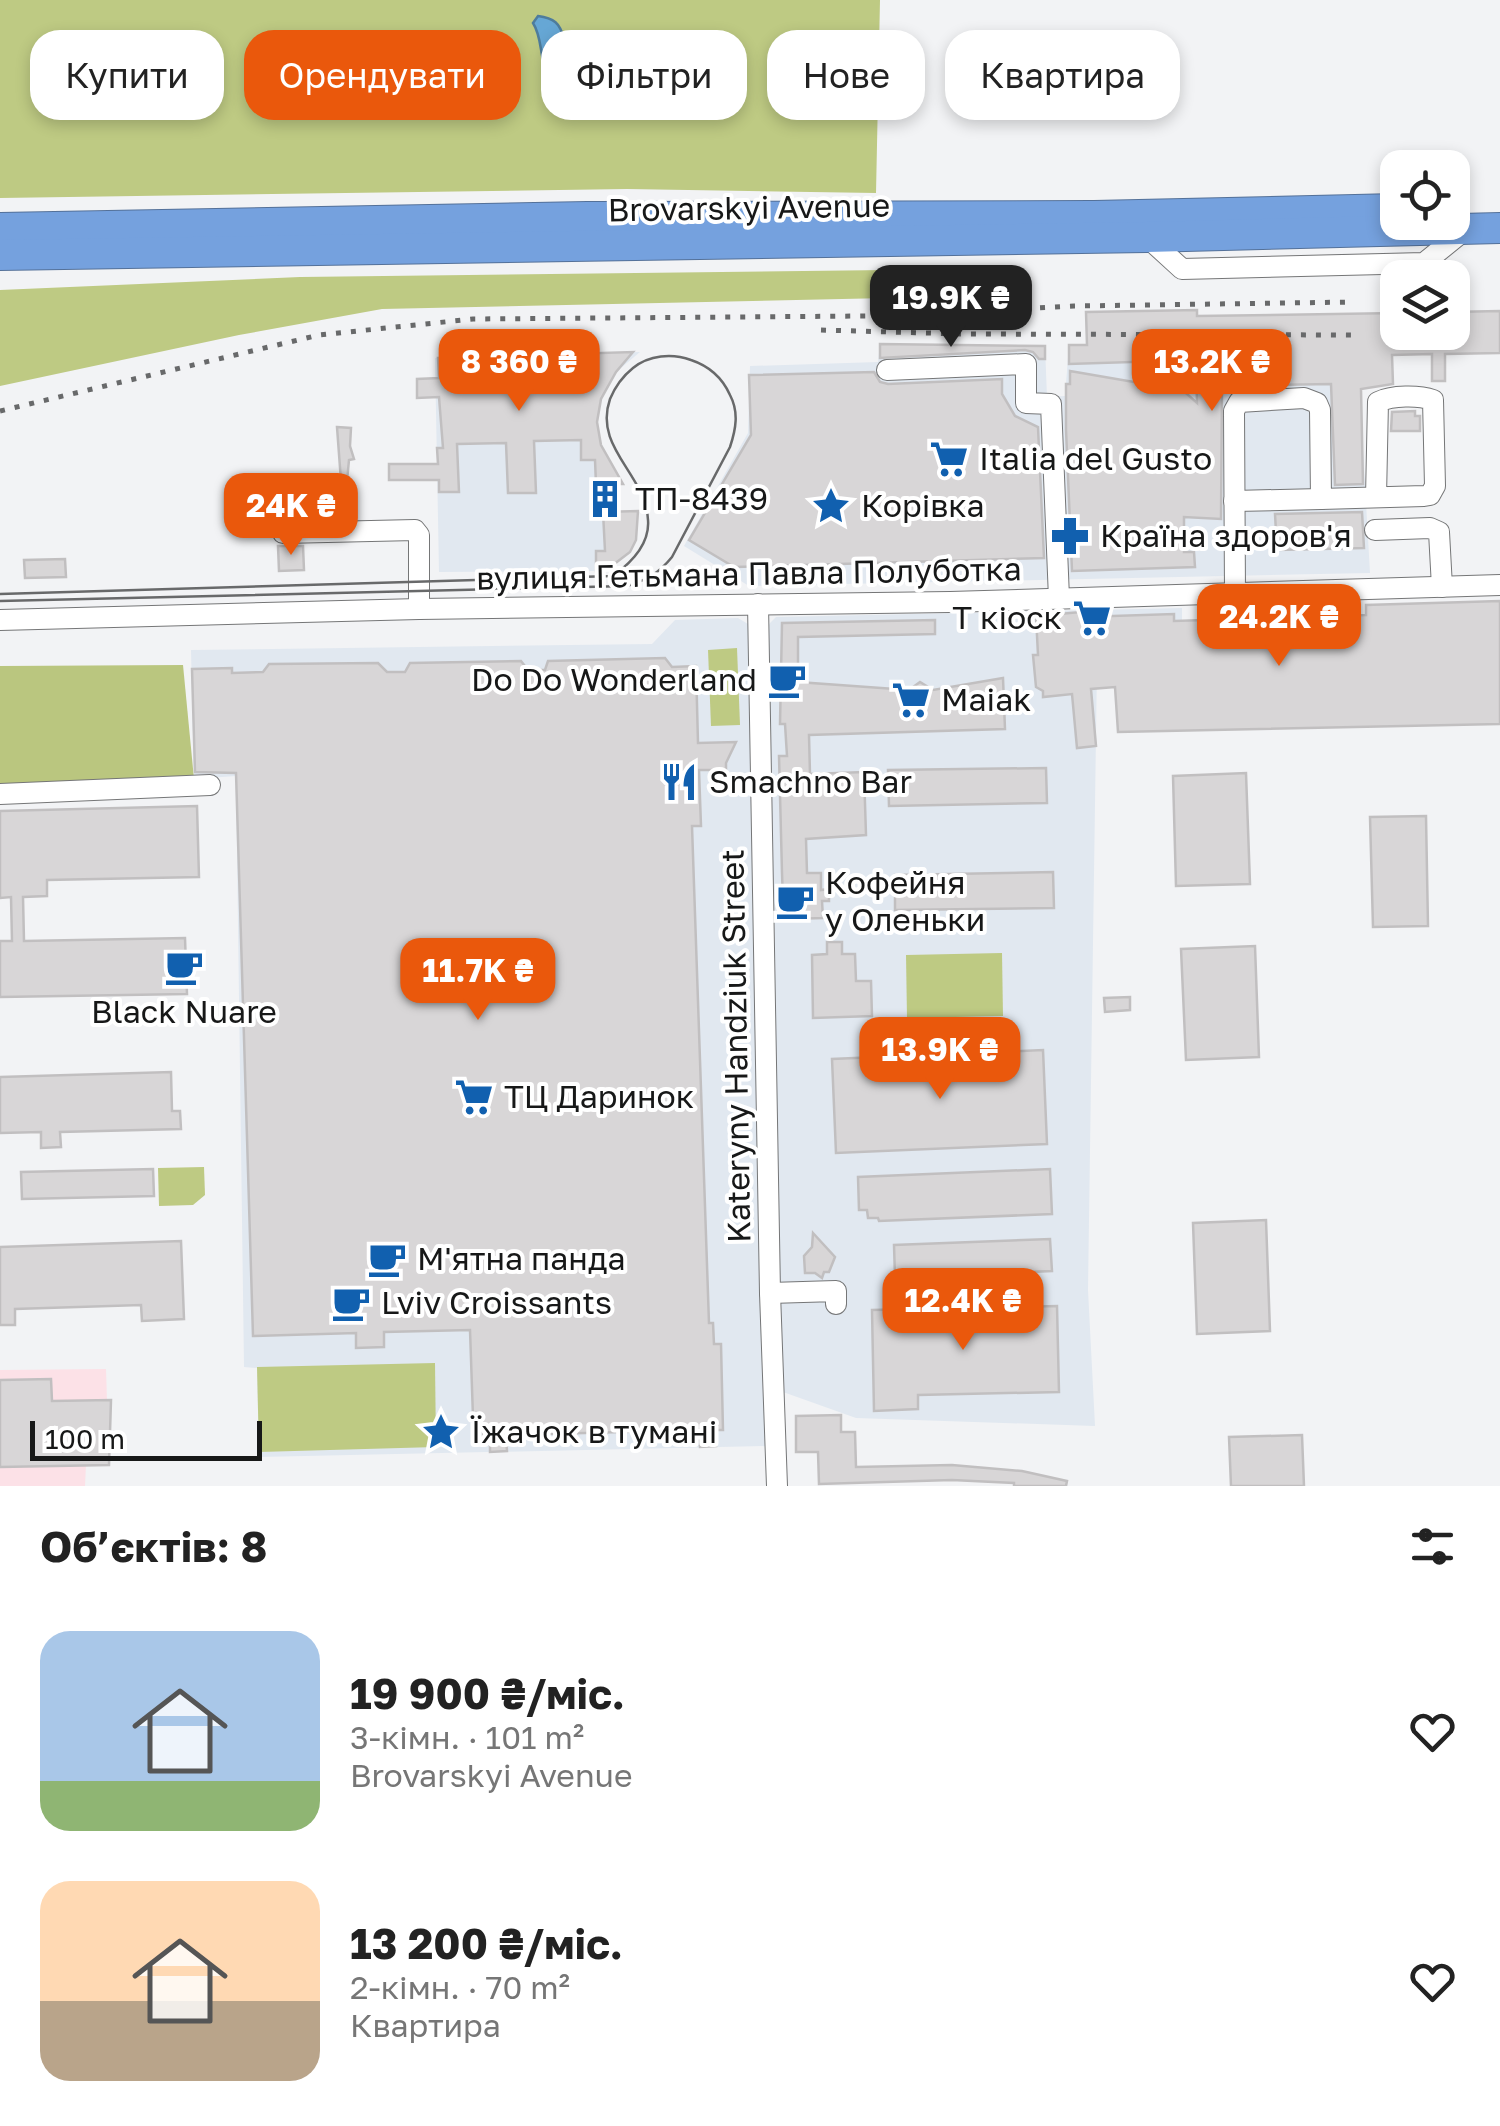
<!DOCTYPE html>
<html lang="uk">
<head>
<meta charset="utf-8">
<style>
  :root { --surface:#fff; --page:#f6f6f6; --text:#222; --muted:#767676; --accent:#ea580c }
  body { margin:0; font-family:"Golos Text",sans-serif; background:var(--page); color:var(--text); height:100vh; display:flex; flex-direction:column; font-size:38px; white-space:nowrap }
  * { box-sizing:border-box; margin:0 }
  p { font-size:32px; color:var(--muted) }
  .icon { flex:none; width:55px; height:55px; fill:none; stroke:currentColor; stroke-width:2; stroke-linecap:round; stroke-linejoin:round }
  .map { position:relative; height:1486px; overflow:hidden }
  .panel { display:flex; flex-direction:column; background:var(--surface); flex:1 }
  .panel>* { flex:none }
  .banner { position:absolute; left:30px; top:30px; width:1440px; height:90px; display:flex; gap:20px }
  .controls { position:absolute; left:1380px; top:150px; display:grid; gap:20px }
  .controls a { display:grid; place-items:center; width:90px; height:90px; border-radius:20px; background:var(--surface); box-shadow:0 5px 15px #0003; font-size:50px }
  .scale { position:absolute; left:30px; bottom:25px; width:232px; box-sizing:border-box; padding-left:10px; border:5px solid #171818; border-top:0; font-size:28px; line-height:35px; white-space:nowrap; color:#171818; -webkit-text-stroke:8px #fff; paint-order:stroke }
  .price { position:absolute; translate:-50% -85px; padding:0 22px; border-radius:20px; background:var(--accent); color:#fff; font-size:32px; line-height:65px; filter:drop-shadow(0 2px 5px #0008) }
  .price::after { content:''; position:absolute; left:50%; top:60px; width:30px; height:22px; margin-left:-15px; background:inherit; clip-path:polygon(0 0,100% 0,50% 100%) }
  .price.on { background:#222; color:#fff }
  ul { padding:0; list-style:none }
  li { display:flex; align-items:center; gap:30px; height:250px; padding:0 40px }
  li span { display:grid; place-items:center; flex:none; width:280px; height:200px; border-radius:30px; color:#555 }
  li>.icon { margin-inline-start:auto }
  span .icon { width:120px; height:120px; fill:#fffc; stroke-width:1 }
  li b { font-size:42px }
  h2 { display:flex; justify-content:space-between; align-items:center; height:120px; padding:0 40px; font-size:42px }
  .tag { padding:0 35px; border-radius:30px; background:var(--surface); box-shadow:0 5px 15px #0003; font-size:35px; line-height:90px }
  .tag.on { background:var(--accent); color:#fff }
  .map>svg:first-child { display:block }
</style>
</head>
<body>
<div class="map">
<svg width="1500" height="1486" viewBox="0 0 1500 1486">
  <rect width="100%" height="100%" fill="#f2f3f5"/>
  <g fill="#e1e8f0">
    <path d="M 1194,341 L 1357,345 L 1370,573 L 749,586 L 684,546 L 748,433 L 750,366 L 878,362 L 880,344 L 1045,346 L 1047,397 L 1065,396 L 1069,345 Z"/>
    <path d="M 640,352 L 615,373 L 601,399 L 597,422 L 601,445 L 623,484 L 593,486 L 594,511 L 638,511 L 636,540 L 630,552 L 609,568 L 596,571 L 439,572 L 435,358 Z"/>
    <path d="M 1182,608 L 1182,628 L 1097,666 L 1088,1290 L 1095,1426 L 856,1418 L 783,1392 L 778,1297 L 775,942 L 766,631 L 770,623 L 776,617 Z"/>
    <path d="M 738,618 L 748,624 L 769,1446 L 259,1457 L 257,1368 L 244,1367 L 236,776 L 194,779 L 191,650 L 652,644 L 675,620 Z"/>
  </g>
  <path fill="#fce1e7" d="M 106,1369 L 109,1465 L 86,1465 L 85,1486 L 0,1486 L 0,1370 Z"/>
  <g fill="#beca83" fill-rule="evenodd">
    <path d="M 0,0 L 880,0 L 876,193 L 627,189 L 0,198 ZM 540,34 L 568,41 L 561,78 L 546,72 Z"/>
    <path d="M 887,270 L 888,298 L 382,309 L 239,335 L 0,386 L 0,290 L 300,277 Z"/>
    <path d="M 737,648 L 740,725 L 711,726 L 708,650 Z"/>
    <path d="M 1002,953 L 1003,1016 L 907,1018 L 906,955 Z"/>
    <path d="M 204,1167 L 205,1195 L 193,1205 L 159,1206 L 158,1168 Z"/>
    <path d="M 435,1363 L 436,1447 L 259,1452 L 257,1367 Z"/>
  </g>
  <path fill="#bac67f" d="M 183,665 L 194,779 L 0,786 L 0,666 Z"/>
  <path fill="#66a7d5" stroke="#4e7c9c" stroke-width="2.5" d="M 538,16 C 554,18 560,23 564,39 L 568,41 L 569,69 L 561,78 L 551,78 C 538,62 544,40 533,23 Z"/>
  <g fill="#d8d6d7" stroke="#c1bfc0" stroke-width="2.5">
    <rect x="381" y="67" width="19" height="19"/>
    <path d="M 1197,310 L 1197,316 L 1398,313 L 1398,336 L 1412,336 L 1412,341 L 1440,340 L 1440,335 L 1452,335 L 1452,312 L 1500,311 L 1500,353 L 1445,354 L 1445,381 L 1432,381 L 1432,354 L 1392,355 L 1393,384 L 1361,389 L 1363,484 L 1335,485 L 1331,384 L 1222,386 L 1221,519 L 1184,517 L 1184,552 L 1194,552 L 1195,567 L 1072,571 L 1066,430 L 1066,384 L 1070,384 L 1070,371 L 1157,386 L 1178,386 L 1197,403 L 1196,360 L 1069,364 L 1069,345 L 1087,345 L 1086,312 Z"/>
    <path d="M 880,344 L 1045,346 L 1045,359 L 1039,359 L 1033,352 L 1025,350 L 880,358 Z"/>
    <path d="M 633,352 L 616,372 L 601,399 L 597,422 L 601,445 L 623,484 L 612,484 L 613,509 L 597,509 L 595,460 L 581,460 L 581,440 L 534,441 L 536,493 L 508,493 L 506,443 L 457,444 L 459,492 L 439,492 L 439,480 L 389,480 L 389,464 L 438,464 L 437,448 L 443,448 L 439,397 L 417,398 L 417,379 L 439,378 L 438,358 Z"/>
    <path d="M 874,372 L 880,382 L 888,384 L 1002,379 L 1002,394 L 1015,416 L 1038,427 L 1044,558 L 734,567 L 689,540 L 751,435 L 749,375 Z"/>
    <path d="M 1415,411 L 1415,416 L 1420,416 L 1420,431 L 1391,431 L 1392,412 Z"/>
    <path d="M 337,427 L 351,428 L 350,446 L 354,459 L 349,460 L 347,481 L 341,481 Z"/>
    <path d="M 638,511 L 636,540 L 630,552 L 609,568 L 596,571 L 596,551 L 605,551 L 603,512 Z"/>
    <path d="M 1362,512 L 1364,548 L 1277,550 L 1275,514 Z"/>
    <path d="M 278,546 L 303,546 L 304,570 L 279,571 Z"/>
    <path d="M 65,559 L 66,577 L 25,578 L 24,560 Z"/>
    <path d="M 1500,601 L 1500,724 L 1118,732 L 1115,687 L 1091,689 L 1096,746 L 1077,748 L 1072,694 L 1043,697 L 1043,691 L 1036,687 L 1033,655 L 1038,655 L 1036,616 L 1081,612 L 1082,617 L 1174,614 L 1174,621 L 1366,615 L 1366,605 Z"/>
    <path d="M 935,620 L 935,634 L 798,637 L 798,682 L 909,690 L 920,682 L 933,690 L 1003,678 L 1005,729 L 809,735 L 810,774 L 864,772 L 866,835 L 806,839 L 807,873 L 821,873 L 821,890 L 829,889 L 829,901 L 822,901 L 823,918 L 791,919 L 790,902 L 783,902 L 782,873 L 779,756 L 787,756 L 785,724 L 780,724 L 782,623 Z"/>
    <path d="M 665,658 L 672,667 L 696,666 L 698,743 L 736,742 L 726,763 L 726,770 L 699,770 L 701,826 L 692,826 L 709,1323 L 713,1323 L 714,1344 L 721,1344 L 723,1430 L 716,1430 L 716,1446 L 700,1447 L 699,1430 L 506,1435 L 507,1451 L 490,1452 L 490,1437 L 483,1437 L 482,1417 L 473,1417 L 470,1330 L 384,1332 L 384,1347 L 356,1348 L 356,1333 L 253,1336 L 236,773 L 195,772 L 192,669 L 232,668 L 232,673 L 263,672 L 269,664 L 378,663 L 387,672 L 405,672 L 410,663 L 521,661 L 528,670 L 545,670 L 548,661 Z"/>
    <path d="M 1046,768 L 1047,803 L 889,806 L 888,770 Z"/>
    <path d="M 1246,773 L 1250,884 L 1176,886 L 1173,776 Z"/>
    <path d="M 197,806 L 199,877 L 47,880 L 47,896 L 23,897 L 24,941 L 185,938 L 187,994 L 0,997 L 0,941 L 12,941 L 11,897 L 0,898 L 0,811 Z"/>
    <path d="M 1426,816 L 1428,926 L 1373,927 L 1370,817 Z"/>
    <path d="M 1053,872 L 1054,908 L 895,910 L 895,875 Z"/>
    <path d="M 827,942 L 842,942 L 842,954 L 855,954 L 856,981 L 871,981 L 872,1016 L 813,1018 L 812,955 L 827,954 Z"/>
    <path d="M 1255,946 L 1259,1057 L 1186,1060 L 1181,949 Z"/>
    <path d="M 1130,997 L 1130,1010 L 1105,1012 L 1104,998 Z"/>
    <path d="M 1043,1050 L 1047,1144 L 836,1153 L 832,1059 Z"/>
    <path d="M 171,1072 L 172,1111 L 180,1111 L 181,1129 L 60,1132 L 61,1147 L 41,1148 L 41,1132 L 0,1133 L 0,1077 Z"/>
    <path d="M 153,1169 L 154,1196 L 22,1199 L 21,1172 Z"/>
    <path d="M 1050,1169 L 1052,1214 L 879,1221 L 878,1218 L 868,1218 L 867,1210 L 859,1210 L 858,1177 Z"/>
    <path d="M 1266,1220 L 1270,1331 L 1197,1334 L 1193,1223 Z"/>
    <path d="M 813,1233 L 835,1257 L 829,1272 L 824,1272 L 822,1278 L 815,1273 L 805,1273 L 804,1256 L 812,1247 Z"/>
    <path d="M 1050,1239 L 1052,1271 L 895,1277 L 894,1245 Z"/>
    <path d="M 181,1241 L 184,1319 L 142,1321 L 141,1305 L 15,1309 L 15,1325 L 0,1325 L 0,1247 Z"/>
    <path d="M 1057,1306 L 1059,1392 L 918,1395 L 918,1409 L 874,1411 L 872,1310 Z"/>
    <path d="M 51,1379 L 52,1401 L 111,1400 L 109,1465 L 0,1467 L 0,1380 Z"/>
    <path d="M 841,1415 L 841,1432 L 855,1432 L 856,1467 L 952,1465 L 1022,1471 L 1067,1481 L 1066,1486 L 1014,1486 L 1014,1483 L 952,1480 L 819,1484 L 818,1452 L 796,1452 L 796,1416 Z"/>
    <path d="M 1302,1435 L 1304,1486 L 1231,1486 L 1229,1437 Z"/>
  </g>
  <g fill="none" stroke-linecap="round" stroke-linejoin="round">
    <g stroke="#757677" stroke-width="22">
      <g id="minor">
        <path d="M 1147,237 L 1182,269 L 1424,263 L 1466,229"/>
        <path d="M 887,370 L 1026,364 L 1026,403 L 1051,404 L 1059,598"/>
        <path d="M 1234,501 L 1321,499"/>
        <path d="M 1375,530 L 1430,528 L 1439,532 L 1442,587"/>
        <path d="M 283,533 L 415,530 L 419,535 L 419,609"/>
        <path d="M 1235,593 L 1234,411 L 1239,402 L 1304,398 L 1317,403 L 1320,410 L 1321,499 L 1424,496 L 1430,495 L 1435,486 L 1433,400 C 1419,395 1392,395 1378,402 L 1376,497"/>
        <path d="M 758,604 L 770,1293 L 777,1486"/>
        <path d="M 0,620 L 419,609 L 950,602 L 1500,585"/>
        <path d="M 0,794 L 210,785"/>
        <path d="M 770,1293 L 836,1291 L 836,1304"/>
      </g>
    </g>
    <g stroke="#547199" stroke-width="32">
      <g id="highway">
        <path d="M 0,228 L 587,217 L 1094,216 L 1397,209"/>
        <path d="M 0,255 L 1147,237 L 1500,228"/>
      </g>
    </g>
    <use href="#minor" stroke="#fff" stroke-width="20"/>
    <use href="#highway" stroke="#75a1de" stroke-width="30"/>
    <path stroke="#68696a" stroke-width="2.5" d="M 0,594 L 613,576 C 631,563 650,544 648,520 C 646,474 593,448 610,399 C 615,387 623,376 633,368 C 649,355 672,353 691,360 C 709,366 722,377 730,395 C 739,412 736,429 730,447 L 672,557 C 659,573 647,580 627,586 L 0,601"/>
    <g stroke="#68696a" stroke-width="5" stroke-dasharray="5 10" stroke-linecap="butt">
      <path d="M 821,330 L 962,334 L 1352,335"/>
      <path d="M 0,411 L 319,335 L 473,319 L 866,316 L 1074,306 L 1354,302"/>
    </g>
  </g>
  <defs>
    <g id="supermarket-bare" transform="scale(3)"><path d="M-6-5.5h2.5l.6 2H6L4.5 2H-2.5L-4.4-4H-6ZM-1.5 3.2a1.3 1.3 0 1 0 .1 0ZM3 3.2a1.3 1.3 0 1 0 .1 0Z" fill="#1160af" stroke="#fff" stroke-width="2.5" paint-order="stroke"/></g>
    <g id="building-bare" transform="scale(3)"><path d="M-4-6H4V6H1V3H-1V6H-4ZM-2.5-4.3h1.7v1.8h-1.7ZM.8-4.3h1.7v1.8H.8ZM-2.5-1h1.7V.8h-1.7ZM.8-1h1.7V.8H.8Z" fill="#1160af" stroke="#fff" stroke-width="2.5" paint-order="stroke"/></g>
    <g id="sight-bare" transform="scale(3)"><path d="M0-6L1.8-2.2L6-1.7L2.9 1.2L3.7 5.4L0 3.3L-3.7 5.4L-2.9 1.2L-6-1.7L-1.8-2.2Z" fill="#1160af" stroke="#fff" stroke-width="2.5" paint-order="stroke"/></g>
    <g id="pharmacy-bare" transform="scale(3)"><path d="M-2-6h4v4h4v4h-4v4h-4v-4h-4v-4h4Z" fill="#1160af" stroke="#fff" stroke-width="2.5" paint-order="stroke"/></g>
    <g id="cafe-bare" transform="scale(3)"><path d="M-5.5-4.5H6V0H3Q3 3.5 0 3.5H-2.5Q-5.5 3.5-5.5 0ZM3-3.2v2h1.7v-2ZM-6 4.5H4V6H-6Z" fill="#1160af" stroke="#fff" stroke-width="2.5" paint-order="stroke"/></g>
    <g id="restaurant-bare" transform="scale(3)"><path d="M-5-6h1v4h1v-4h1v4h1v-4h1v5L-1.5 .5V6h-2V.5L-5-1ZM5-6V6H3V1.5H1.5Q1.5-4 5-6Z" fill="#1160af" stroke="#fff" stroke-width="2.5" paint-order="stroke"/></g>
  </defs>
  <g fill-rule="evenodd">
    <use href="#supermarket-bare" x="949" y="459"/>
    <use href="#building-bare" x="605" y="499"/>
    <use href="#sight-bare" x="831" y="506"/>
    <use href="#pharmacy-bare" x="1070" y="536"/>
    <use href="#supermarket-bare" x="1092" y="618"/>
    <use href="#cafe-bare" x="787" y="680"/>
    <use href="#supermarket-bare" x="911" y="700"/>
    <use href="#restaurant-bare" x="679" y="782"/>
    <use href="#cafe-bare" x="795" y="901"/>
    <use href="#cafe-bare" x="184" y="967"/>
    <use href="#supermarket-bare" x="474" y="1097"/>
    <use href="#cafe-bare" x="387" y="1259"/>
    <use href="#cafe-bare" x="351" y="1303"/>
    <use href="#sight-bare" x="441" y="1432"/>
  </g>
  <g text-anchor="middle" stroke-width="8" stroke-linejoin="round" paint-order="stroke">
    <g font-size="32" fill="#171818" stroke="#fff">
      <text transform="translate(749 208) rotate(-1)" y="11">Brovarskyi Avenue</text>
      <text transform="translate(749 574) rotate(-1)" y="11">вулиця Гетьмана Павла Полуботка</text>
      <text transform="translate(736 1046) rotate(-91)" y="11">Kateryny Handziuk Street</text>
    </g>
    <g font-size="32" fill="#171818" stroke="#fff" text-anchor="start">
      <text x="979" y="470">Italia del Gusto</text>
      <text x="635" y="510">ТП-8439</text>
      <text x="861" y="517">Корівка</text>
      <text x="1100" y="547">Країна здоров'я</text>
      <text x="1062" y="629" text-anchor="end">Т кіоск</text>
      <text x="757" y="691" text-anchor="end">Do Do Wonderland</text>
      <text x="941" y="711">Maiak</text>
      <text x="709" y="793">Smachno Bar</text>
      <text x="825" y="894">Кофейня<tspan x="825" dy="37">у Оленьки</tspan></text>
      <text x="184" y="1023" text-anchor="middle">Black Nuare</text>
      <text x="504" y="1108">ТЦ Даринок</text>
      <text x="417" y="1270">М'ятна панда</text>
      <text x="381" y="1314">Lviv Croissants</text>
      <text x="471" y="1443">Їжачок в тумані</text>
    </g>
  </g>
</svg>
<div class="controls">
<a><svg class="icon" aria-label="locate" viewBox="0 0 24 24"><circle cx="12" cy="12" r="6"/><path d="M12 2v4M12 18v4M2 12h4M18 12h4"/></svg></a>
<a><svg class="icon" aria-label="layers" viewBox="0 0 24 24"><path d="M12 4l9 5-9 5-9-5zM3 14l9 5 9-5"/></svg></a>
</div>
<div class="scale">100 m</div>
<b class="price on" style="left:951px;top:350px">19.9K ₴</b>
<b class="price" style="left:519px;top:414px">8 360 ₴</b>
<b class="price" style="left:1212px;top:414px">13.2K ₴</b>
<b class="price" style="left:291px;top:558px">24K ₴</b>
<b class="price" style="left:1279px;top:669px">24.2K ₴</b>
<b class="price" style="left:478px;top:1023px">11.7K ₴</b>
<b class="price" style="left:940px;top:1102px">13.9K ₴</b>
<b class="price" style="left:963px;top:1353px">12.4K ₴</b>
<div class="banner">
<a class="tag">Купити</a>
<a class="tag on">Орендувати</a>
<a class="tag">Фільтри</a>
<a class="tag">Нове</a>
<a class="tag">Квартира</a>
</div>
</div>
<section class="panel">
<h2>Об’єктів: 8<svg class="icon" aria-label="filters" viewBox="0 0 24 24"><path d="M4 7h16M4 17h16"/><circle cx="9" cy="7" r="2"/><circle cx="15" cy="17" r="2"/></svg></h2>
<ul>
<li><span style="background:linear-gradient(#a9c7e8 75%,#8fb573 0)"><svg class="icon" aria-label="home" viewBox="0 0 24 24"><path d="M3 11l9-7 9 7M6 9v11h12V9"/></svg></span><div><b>19 900 ₴/міс.</b><p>3-кімн. · 101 m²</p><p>Brovarskyi Avenue</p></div><svg class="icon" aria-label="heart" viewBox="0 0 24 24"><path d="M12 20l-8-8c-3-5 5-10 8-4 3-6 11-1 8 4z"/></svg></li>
<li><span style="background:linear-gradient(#ffd9b3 60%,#b9a48a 0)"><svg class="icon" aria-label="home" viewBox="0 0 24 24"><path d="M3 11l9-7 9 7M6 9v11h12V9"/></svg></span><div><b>13 200 ₴/міс.</b><p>2-кімн. · 70 m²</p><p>Квартира</p></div><svg class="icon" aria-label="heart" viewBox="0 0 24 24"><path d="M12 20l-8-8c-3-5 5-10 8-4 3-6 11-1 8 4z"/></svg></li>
</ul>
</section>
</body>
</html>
